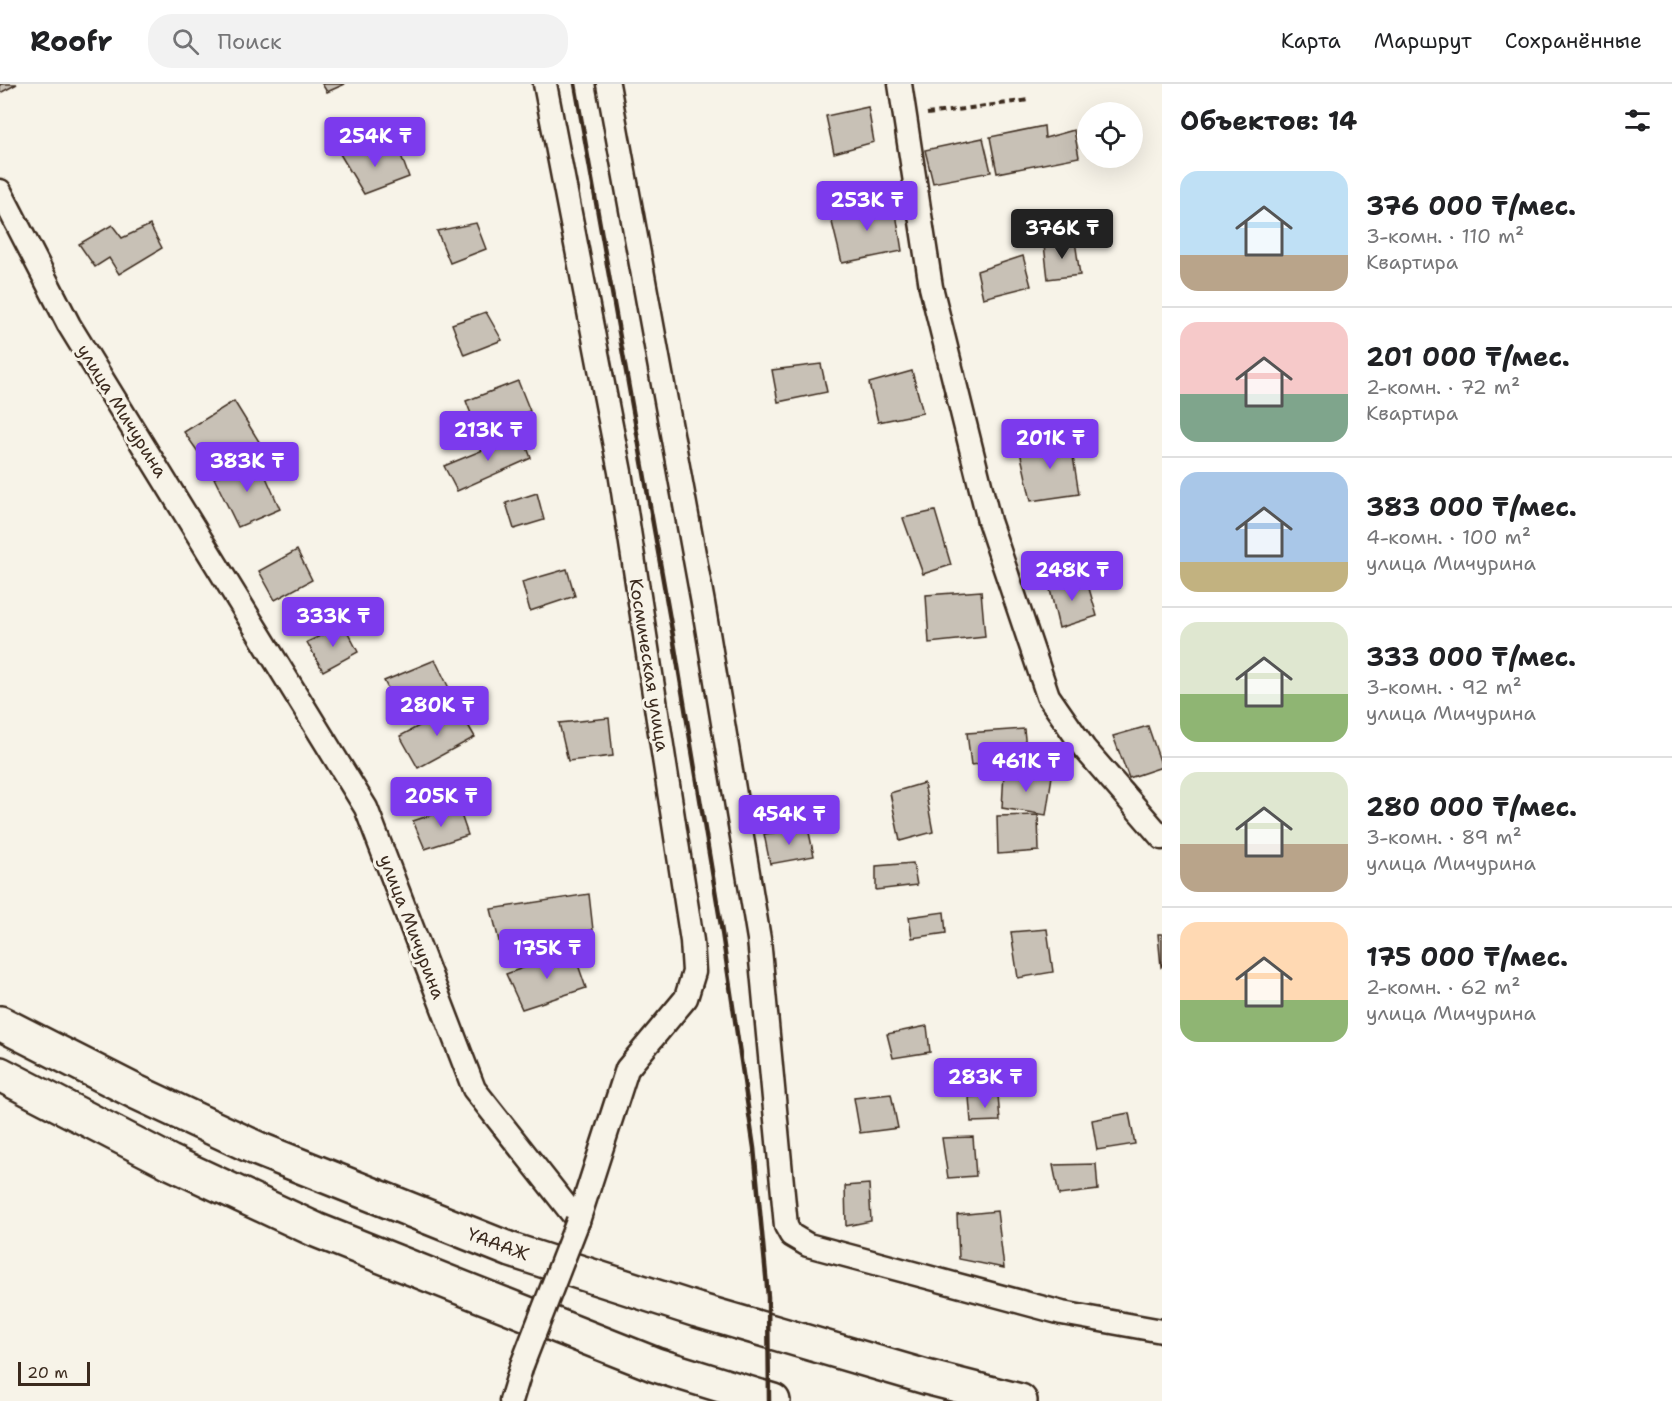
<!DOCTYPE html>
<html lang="ru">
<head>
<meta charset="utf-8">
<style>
  :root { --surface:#fff; --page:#f2f2f2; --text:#202124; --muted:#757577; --line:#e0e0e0; --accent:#7c3aed }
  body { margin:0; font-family:"Shantell Sans",sans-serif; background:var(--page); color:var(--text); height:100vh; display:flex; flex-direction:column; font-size:22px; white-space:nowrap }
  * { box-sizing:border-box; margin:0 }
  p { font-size:20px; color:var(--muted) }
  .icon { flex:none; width:33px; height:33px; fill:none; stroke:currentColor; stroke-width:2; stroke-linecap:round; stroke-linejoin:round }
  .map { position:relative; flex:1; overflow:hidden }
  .drawer { display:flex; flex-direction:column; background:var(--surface); width:510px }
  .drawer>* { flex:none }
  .buttons { position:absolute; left:1077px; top:18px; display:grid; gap:12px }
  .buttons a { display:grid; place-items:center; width:66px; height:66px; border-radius:50%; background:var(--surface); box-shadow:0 6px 24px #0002; font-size:30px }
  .scale { position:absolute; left:18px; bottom:15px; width:72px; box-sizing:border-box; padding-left:6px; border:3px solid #3b2a1e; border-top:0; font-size:16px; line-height:21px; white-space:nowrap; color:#3b2a1e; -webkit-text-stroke:4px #f7f3e8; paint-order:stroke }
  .price { position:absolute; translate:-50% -51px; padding:0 14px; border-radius:6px; background:var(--accent); color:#fff; font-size:20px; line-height:39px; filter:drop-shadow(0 2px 3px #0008) }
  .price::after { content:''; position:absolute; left:50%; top:36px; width:18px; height:14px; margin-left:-9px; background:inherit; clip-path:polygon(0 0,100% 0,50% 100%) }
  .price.active { background:#222; color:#fff }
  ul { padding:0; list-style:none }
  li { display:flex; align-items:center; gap:18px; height:150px; padding:0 18px }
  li+li { border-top:2px solid var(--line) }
  li span { display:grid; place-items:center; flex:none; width:168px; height:120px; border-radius:18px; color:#555 }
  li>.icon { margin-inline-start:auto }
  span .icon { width:72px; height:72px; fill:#fffc; stroke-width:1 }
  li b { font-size:26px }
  h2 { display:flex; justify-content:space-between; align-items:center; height:72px; padding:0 18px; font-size:26px }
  header { display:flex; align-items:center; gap:36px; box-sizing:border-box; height:84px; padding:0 30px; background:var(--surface); border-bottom:2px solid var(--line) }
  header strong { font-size:28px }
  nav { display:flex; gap:33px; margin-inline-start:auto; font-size:21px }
  .search { width:420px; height:54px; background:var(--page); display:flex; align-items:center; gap:15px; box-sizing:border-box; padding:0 21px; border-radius:24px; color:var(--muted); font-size:22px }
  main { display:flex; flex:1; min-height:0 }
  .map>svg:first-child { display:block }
</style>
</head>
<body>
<header>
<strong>Roofr</strong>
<div class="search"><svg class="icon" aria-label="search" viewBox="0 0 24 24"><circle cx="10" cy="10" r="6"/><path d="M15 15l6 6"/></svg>Поиск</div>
<nav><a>Карта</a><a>Маршрут</a><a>Сохранённые</a></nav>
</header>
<main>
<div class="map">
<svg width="1162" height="1317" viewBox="0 0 1162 1317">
  <rect width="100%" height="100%" fill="#f7f3e8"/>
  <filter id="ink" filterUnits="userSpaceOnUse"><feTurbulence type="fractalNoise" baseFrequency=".0167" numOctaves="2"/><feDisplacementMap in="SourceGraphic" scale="12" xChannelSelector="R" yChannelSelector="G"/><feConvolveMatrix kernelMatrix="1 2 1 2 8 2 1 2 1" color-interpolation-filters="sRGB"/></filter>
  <g filter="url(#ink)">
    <g fill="#c8c1b6" stroke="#3b2a1e" stroke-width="1.5">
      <path d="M 0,0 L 17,0 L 0,9 Z"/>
      <path d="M 322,0 L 345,0 L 327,8 Z"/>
      <path d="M 868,23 L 874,58 L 834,69 L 826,32 Z"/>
      <path d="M 1044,42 L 1045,54 L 1074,46 L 1079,73 L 997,89 L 990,53 Z"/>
      <path d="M 983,54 L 991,88 L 933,99 L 925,66 Z"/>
      <path d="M 365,58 L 376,74 L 398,63 L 409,93 L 364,110 L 340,70 Z"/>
      <path d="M 894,117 L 902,167 L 842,179 L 830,130 Z"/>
      <path d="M 476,139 L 486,165 L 450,179 L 437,147 Z"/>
      <path d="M 112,141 L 122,154 L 150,141 L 162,164 L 119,190 L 109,174 L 95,183 L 79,160 Z"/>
      <path d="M 1075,157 L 1080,191 L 1048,195 L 1044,161 Z"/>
      <path d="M 1023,172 L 1031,202 L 983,214 L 977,187 Z"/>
      <path d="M 486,228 L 502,256 L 464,271 L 452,240 Z"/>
      <path d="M 821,280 L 827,308 L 778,318 L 772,286 Z"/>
      <path d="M 912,287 L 923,329 L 878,338 L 869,299 Z"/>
      <path d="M 518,297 L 530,327 L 478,348 L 466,317 Z"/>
      <path d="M 234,317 L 263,364 L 213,389 L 184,348 Z"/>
      <path d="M 522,350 L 531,374 L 457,407 L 444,382 Z"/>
      <path d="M 1070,354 L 1079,410 L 1031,417 L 1019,363 Z"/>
      <path d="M 258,375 L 280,425 L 238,443 L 214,394 Z"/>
      <path d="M 537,409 L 544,436 L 514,445 L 506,419 Z"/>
      <path d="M 935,427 L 951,481 L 923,490 L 903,434 Z"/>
      <path d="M 297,466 L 312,496 L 275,516 L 259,487 Z"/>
      <path d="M 567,485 L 575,512 L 530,527 L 522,498 Z"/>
      <path d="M 1086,494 L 1097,532 L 1059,544 L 1049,501 Z"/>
      <path d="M 981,507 L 985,553 L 929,559 L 926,511 Z"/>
      <path d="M 344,541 L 358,568 L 323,587 L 307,558 Z"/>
      <path d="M 435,576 L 450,606 L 400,627 L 384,597 Z"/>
      <path d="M 457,622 L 475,653 L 418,684 L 400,652 Z"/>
      <path d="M 609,634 L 613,672 L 568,677 L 559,639 Z"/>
      <path d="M 1148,642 L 1162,683 L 1129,694 L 1113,652 Z"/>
      <path d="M 1024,645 L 1027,675 L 971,681 L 967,649 Z"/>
      <path d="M 1004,688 L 1052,692 L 1046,731 L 1002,724 Z"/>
      <path d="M 924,699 L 933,748 L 900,757 L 890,709 Z"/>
      <path d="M 458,722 L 468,751 L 425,765 L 413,737 Z"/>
      <path d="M 1038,731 L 1039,767 L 998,770 L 997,732 Z"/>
      <path d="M 808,744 L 814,772 L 770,780 L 764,750 Z"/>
      <path d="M 913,779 L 917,801 L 876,806 L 876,782 Z"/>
      <path d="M 589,810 L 593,846 L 500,861 L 491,825 Z"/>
      <path d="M 944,828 L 946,849 L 912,854 L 909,833 Z"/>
      <path d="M 1047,845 L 1053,888 L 1018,894 L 1011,848 Z"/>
      <path d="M 1158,850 L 1162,850 L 1162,882 L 1161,883 Z"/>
      <path d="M 573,866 L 586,904 L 522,925 L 506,890 Z"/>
      <path d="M 927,942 L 930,968 L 893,974 L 887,950 Z"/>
      <path d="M 891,1010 L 898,1044 L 860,1049 L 854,1014 Z"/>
      <path d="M 998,1011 L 1000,1037 L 971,1038 L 969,1013 Z"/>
      <path d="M 1129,1029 L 1135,1060 L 1097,1066 L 1092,1036 Z"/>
      <path d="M 973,1053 L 976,1092 L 948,1094 L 942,1054 Z"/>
      <path d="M 1096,1080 L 1098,1106 L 1059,1111 L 1053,1081 Z"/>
      <path d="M 869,1100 L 871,1137 L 846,1142 L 845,1102 Z"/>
      <path d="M 997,1127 L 1004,1184 L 959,1175 L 957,1131 Z"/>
    </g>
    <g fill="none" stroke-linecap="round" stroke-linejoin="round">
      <g stroke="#3b2a1e" stroke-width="27">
        <g id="minor">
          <path d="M 545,0 L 620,388 L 692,857 L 694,888 L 686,914 L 627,985 L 578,1137"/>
          <path d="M 608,0 L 703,519 L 759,855 L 786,1142 L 791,1151 L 808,1161 L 1062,1229 L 1162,1247"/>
          <path d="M 900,0 L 931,203 L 989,437 L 1048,612 L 1084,664 L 1162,754"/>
          <path d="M 0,107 L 69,241 L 366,724 L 474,1005 L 578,1137"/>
          <path d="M 511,1317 L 522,1281"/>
        </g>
      </g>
      <g stroke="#3b2a1e" stroke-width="38">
        <g id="motorway">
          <path d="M 0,939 L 136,1008 L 258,1065 L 511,1166 L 697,1226 L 926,1293 L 1020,1317"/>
          <path d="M 0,990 L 170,1078 L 316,1146 L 656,1281 L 773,1317"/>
        </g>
      </g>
      <path stroke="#3b2a1e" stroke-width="4" stroke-dasharray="6 4.5" stroke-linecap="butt" d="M 927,30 L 1029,16"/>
      <use href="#minor" stroke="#f7f3e8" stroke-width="22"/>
      <use href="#motorway" stroke="#f7f3e8" stroke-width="33"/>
      <path stroke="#3b2a1e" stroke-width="4.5" d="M 575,0 L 673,552 L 721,842 L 754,1064 L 768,1213 L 769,1317"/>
      <g stroke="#3b2a1e" stroke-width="27" stroke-linecap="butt">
        <path id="minor-bridge" d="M 522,1281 L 578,1137"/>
      </g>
      <use href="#minor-bridge" stroke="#f7f3e8" stroke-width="22"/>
    </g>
  </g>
  <g text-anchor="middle" stroke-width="6" stroke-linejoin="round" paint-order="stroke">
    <g font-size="18" fill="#3b2a1e" stroke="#f7f3e8">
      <text transform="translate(122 327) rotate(58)" y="6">улица Мичурина</text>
      <text transform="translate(649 581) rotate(81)" y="6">Космическая улица</text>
      <text transform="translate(412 843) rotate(69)" y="6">улица Мичурина</text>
      <text transform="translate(498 1160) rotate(20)" y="6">ҮАААЖ</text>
    </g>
  </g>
</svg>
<div class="buttons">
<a><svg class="icon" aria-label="locate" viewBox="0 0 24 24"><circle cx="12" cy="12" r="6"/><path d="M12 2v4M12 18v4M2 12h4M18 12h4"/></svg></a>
</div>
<div class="scale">20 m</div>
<b class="price" style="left:375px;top:84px">254K ₸</b>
<b class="price" style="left:867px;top:148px">253K ₸</b>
<b class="price active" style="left:1062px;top:176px">376K ₸</b>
<b class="price" style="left:488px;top:378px">213K ₸</b>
<b class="price" style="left:1050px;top:386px">201K ₸</b>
<b class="price" style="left:247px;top:409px">383K ₸</b>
<b class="price" style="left:1072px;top:518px">248K ₸</b>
<b class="price" style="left:333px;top:564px">333K ₸</b>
<b class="price" style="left:437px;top:653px">280K ₸</b>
<b class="price" style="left:1026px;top:709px">461K ₸</b>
<b class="price" style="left:441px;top:744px">205K ₸</b>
<b class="price" style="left:789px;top:762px">454K ₸</b>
<b class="price" style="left:547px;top:896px">175K ₸</b>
<b class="price" style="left:985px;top:1025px">283K ₸</b>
</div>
<section class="drawer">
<h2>Объектов: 14<svg class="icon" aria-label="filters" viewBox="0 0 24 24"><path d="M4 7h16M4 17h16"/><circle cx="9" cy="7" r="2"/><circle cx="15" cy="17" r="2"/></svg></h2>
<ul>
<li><span style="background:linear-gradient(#bfe0f5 70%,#b9a48a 0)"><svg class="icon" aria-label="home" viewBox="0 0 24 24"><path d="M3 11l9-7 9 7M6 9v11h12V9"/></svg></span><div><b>376 000 ₸/мес.</b><p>3-комн. · 110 m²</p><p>Квартира</p></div></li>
<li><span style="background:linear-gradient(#f6c9c9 60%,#7fa58c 0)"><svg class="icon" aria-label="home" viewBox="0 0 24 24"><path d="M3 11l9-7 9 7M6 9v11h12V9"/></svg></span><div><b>201 000 ₸/мес.</b><p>2-комн. · 72 m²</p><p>Квартира</p></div></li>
<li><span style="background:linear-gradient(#a9c7e8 75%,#c2b280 0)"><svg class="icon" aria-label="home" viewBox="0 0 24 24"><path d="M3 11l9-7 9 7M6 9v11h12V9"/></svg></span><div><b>383 000 ₸/мес.</b><p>4-комн. · 100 m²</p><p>улица Мичурина</p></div></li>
<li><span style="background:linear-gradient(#dfe7d0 60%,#8fb573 0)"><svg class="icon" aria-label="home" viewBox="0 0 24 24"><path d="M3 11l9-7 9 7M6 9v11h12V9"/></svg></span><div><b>333 000 ₸/мес.</b><p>3-комн. · 92 m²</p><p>улица Мичурина</p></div></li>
<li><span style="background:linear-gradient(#dfe7d0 60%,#b9a48a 0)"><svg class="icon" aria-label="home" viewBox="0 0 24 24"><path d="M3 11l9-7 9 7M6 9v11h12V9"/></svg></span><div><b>280 000 ₸/мес.</b><p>3-комн. · 89 m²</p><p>улица Мичурина</p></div></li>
<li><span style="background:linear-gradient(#ffd9b3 65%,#8fb573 0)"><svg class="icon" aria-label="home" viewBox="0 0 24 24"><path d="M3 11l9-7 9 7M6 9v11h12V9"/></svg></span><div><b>175 000 ₸/мес.</b><p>2-комн. · 62 m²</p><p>улица Мичурина</p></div></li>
</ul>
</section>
</main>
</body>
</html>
